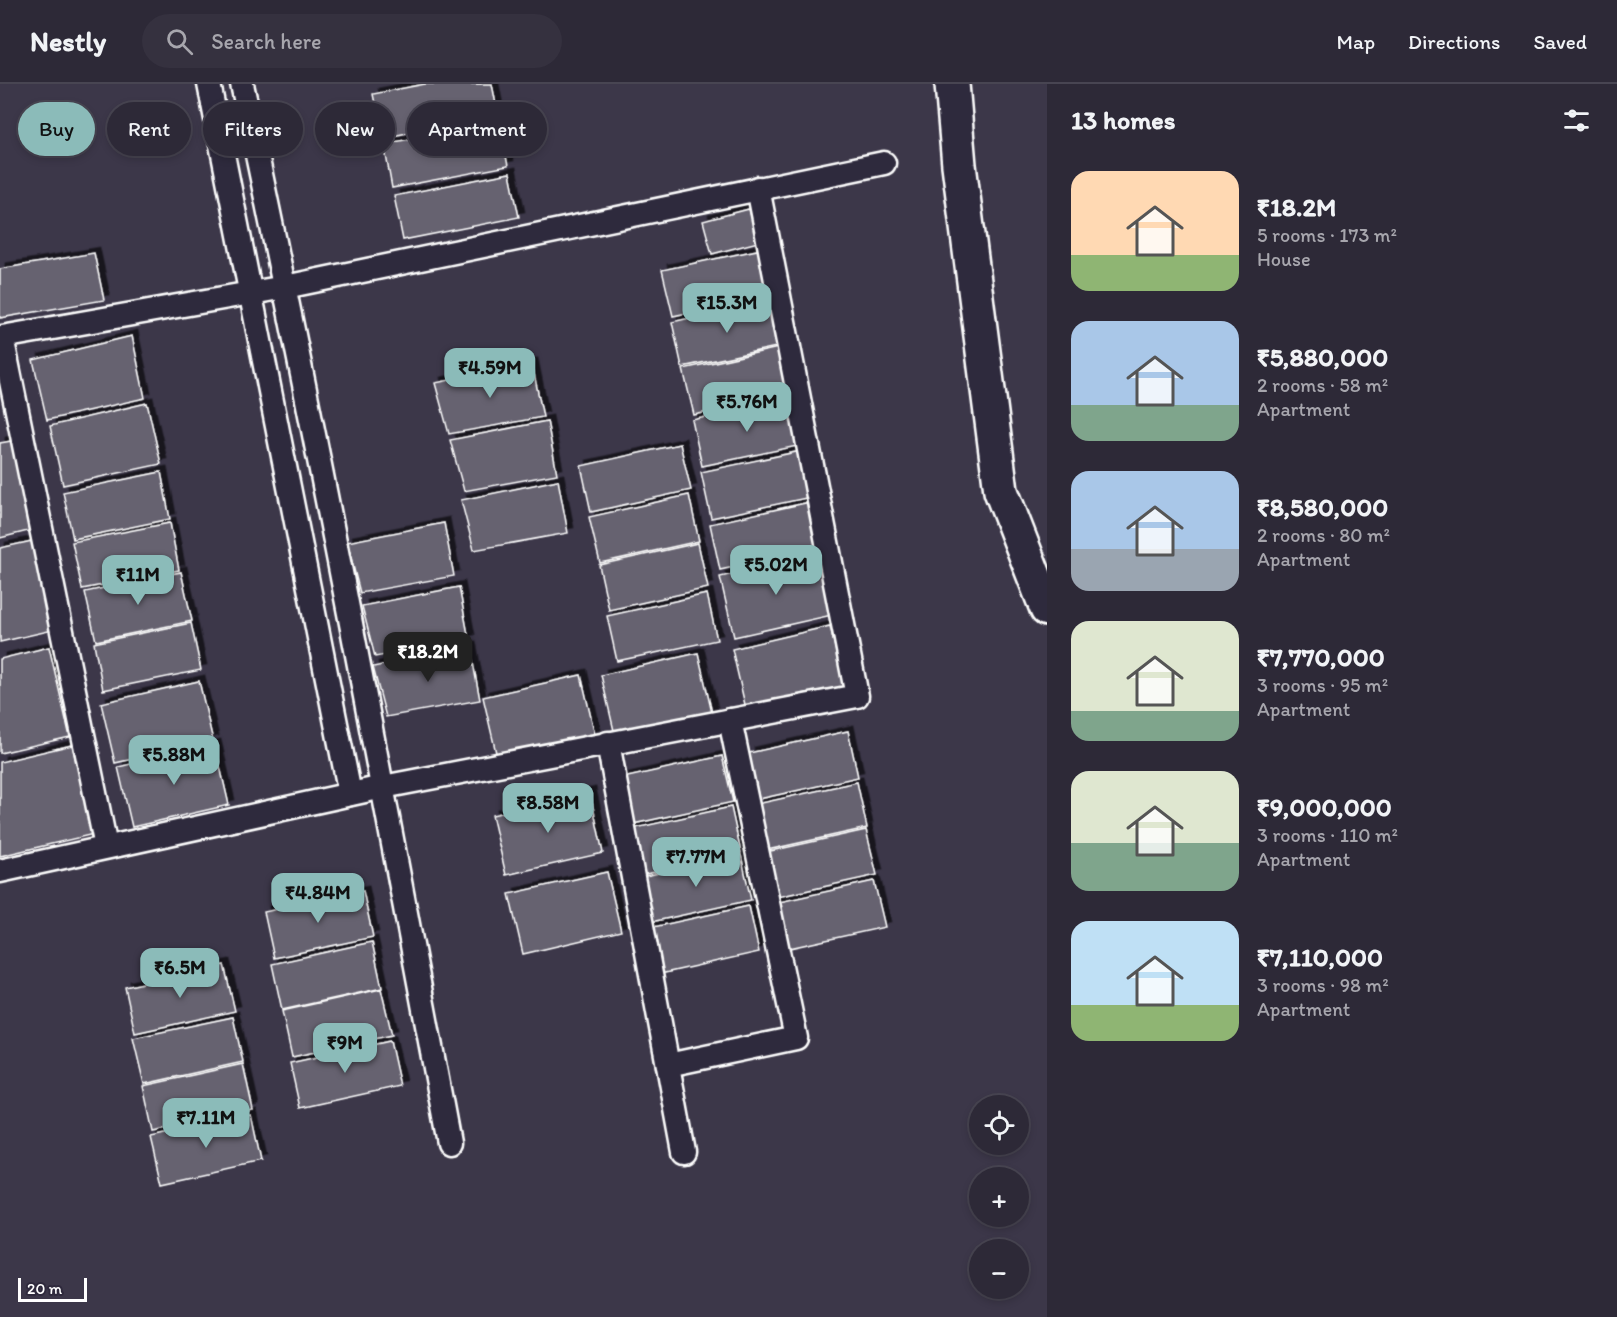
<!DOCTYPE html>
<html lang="en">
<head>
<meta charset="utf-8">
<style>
  :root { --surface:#2d2937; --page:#35313f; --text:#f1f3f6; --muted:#a7a6ad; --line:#484552; --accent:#8bbbb9 }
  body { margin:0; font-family:Itim,sans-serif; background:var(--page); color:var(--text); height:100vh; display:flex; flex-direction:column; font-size:22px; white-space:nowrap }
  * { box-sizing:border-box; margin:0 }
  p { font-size:20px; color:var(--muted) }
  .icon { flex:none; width:33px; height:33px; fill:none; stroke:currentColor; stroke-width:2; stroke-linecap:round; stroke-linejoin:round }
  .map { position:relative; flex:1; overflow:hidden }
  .sheet { display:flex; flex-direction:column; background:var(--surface); width:570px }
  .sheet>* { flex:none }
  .hud { position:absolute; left:18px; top:18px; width:570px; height:54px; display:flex; gap:12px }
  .fabs { position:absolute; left:969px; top:1011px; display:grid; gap:12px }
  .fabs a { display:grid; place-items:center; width:60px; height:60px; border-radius:50%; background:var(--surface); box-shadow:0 3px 9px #0003,0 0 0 2px var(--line); font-size:30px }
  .scale { position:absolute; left:18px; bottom:15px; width:69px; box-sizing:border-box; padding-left:6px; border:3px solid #fff; border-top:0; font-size:16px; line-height:21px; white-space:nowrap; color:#fff; -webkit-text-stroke:4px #2f2a3d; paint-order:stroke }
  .price { position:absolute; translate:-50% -51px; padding:0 14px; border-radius:12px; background:var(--accent); color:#111; font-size:20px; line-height:39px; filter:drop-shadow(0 2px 3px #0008) }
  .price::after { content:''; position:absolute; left:50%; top:36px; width:18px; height:14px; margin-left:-9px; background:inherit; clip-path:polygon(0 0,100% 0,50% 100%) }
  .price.current { background:#222; color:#fff }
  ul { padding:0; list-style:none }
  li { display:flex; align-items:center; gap:18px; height:150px; padding:0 24px }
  li span { display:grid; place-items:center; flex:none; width:168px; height:120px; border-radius:18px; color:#555 }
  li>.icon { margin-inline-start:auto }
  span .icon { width:72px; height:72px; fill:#fffc; stroke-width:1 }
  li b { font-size:26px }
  h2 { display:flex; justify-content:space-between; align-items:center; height:72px; padding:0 24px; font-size:26px }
  .pill { padding:0 21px; border-radius:27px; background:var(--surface); box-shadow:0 3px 9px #0003,0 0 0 2px var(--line); font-size:21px; line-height:54px }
  .pill.current { background:var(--accent); color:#111 }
  header { display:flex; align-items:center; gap:36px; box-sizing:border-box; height:84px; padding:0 30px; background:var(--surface); border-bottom:2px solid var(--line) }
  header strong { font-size:28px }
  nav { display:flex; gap:33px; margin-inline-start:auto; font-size:21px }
  .search { width:420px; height:54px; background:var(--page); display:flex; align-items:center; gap:15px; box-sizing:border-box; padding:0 21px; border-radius:33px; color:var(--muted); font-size:22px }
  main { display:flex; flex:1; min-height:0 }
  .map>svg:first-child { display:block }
</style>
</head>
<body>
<header>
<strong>Nestly</strong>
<div class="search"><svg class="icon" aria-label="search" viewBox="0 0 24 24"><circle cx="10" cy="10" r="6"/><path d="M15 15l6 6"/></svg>Search here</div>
<nav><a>Map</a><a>Directions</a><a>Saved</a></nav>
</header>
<main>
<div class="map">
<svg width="1047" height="1233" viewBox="0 0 1047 1233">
  <defs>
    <filter id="shadow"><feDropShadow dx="5.5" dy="-5.5" stdDeviation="0" flood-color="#0009"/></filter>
  </defs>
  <rect width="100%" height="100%" fill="#3c3749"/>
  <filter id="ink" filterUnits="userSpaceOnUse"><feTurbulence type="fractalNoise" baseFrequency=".0167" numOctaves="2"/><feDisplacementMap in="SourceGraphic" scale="12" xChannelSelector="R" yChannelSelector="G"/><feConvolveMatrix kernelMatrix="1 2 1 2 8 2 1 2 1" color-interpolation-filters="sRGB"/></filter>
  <g filter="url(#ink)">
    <g fill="#666270" stroke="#fff" stroke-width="1.5" filter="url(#shadow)">
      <path d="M 425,0 L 492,0 L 498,31 L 382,54 L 373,10 Z"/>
      <path d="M 499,38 L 508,82 L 392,104 L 384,60 Z"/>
      <path d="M 510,89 L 519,133 L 403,156 L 394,112 Z"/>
      <path d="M 749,125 L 758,158 L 712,170 L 703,137 Z"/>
      <path d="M 762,165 L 772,210 L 673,232 L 662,186 Z"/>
      <path d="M 94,169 L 104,216 L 0,234 L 0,185 Z"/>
      <path d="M 771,216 L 781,262 L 682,283 L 672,238 Z"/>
      <path d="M 132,252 L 145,314 L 47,336 L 33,276 Z"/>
      <path d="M 783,263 L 793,309 L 694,331 L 683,285 Z"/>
      <path d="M 532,280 L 543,333 L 449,350 L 435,299 Z"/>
      <path d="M 791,315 L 802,361 L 702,382 L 692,336 Z"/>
      <path d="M 147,319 L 161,380 L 63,401 L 50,342 Z"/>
      <path d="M 547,337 L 557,390 L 464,407 L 450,356 Z"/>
      <path d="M 11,357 L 32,446 L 0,454 L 0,359 Z"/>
      <path d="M 680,360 L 691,406 L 591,428 L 581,382 Z"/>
      <path d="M 801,367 L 811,413 L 711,434 L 701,388 Z"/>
      <path d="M 161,388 L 170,435 L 73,455 L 63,408 Z"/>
      <path d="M 558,396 L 568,449 L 474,466 L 461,416 Z"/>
      <path d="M 689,411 L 699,457 L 600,479 L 589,433 Z"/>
      <path d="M 810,418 L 820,464 L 720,486 L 710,440 Z"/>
      <path d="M 170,439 L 179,486 L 82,505 L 72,458 Z"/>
      <path d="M 444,439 L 454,492 L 360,509 L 347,458 Z"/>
      <path d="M 32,457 L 53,546 L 0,558 L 0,464 Z"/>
      <path d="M 698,459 L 708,504 L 609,526 L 599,481 Z"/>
      <path d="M 818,471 L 832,531 L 734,553 L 720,493 Z"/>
      <path d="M 181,488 L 192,537 L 96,557 L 85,508 Z"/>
      <path d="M 459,503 L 469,556 L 375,573 L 362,522 Z"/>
      <path d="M 707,510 L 717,556 L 617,577 L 607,532 Z"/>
      <path d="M 191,539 L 201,586 L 103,606 L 94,559 Z"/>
      <path d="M 830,542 L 844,603 L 746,625 L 732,565 Z"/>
      <path d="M 49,563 L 70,653 L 0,669 L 0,575 Z"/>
      <path d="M 470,563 L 480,616 L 386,633 L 373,583 Z"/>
      <path d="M 698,569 L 712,629 L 615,651 L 601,591 Z"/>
      <path d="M 581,591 L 595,651 L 497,673 L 483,613 Z"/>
      <path d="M 199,597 L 213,657 L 115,679 L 101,619 Z"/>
      <path d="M 848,647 L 858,693 L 759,715 L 749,669 Z"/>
      <path d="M 72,661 L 94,750 L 0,772 L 0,678 Z"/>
      <path d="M 215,661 L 229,721 L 132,743 L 118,683 Z"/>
      <path d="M 722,672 L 733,718 L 633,740 L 623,694 Z"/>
      <path d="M 857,698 L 867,744 L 767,766 L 757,720 Z"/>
      <path d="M 590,709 L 603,769 L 506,791 L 492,731 Z"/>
      <path d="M 731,723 L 741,769 L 641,791 L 631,745 Z"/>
      <path d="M 866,746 L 877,791 L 777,813 L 766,768 Z"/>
      <path d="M 741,771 L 751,816 L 651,838 L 641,793 Z"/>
      <path d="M 607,788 L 621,847 L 523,870 L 509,810 Z"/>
      <path d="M 874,797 L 885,843 L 785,865 L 775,819 Z"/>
      <path d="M 363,807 L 373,853 L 274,874 L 264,828 Z"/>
      <path d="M 749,822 L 759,868 L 660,890 L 649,844 Z"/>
      <path d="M 372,858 L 382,904 L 282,926 L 272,880 Z"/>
      <path d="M 224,881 L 235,927 L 135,949 L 125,903 Z"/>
      <path d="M 381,905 L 392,951 L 292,973 L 282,927 Z"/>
      <path d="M 233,933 L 243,978 L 144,1000 L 133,954 Z"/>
      <path d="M 390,957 L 400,1002 L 300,1024 L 290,979 Z"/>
      <path d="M 243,980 L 253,1026 L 153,1048 L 143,1002 Z"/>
      <path d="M 251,1031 L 261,1077 L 162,1099 L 151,1053 Z"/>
    </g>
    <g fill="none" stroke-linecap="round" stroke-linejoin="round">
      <g stroke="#fff" stroke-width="27">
        <g id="street">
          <path d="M 209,0 L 350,710"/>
          <path d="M 242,0 C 317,352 383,705 449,1059"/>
          <path d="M 608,659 L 684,1068"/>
          <path d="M 106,763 L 2,253 L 285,203 L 884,79"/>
          <path d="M 0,787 L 383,703 L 857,612 L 758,104"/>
          <path d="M 668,981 L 796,954 L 730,636"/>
        </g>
      </g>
      <g stroke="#fff" stroke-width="38">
        <path id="secondary" d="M 952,0 L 959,81 L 1001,407 L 1047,525"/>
      </g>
      <use href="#street" stroke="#2f2a3d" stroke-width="22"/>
      <use href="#secondary" stroke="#2f2a3d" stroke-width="33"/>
    </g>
  </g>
</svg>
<div class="fabs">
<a><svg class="icon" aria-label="locate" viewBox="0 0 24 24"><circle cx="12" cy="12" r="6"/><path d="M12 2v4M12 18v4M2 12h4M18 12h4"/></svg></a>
<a>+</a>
<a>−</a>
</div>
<div class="scale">20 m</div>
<b class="price" style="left:727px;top:250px">₹15.3M</b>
<b class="price" style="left:490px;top:315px">₹4.59M</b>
<b class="price" style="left:747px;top:349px">₹5.76M</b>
<b class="price" style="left:776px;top:512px">₹5.02M</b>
<b class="price" style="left:138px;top:522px">₹11M</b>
<b class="price current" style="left:428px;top:599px">₹18.2M</b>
<b class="price" style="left:174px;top:702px">₹5.88M</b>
<b class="price" style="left:548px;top:750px">₹8.58M</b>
<b class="price" style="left:696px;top:804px">₹7.77M</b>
<b class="price" style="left:318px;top:840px">₹4.84M</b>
<b class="price" style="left:180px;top:915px">₹6.5M</b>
<b class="price" style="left:345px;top:990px">₹9M</b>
<b class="price" style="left:206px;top:1065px">₹7.11M</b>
<div class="hud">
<a class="pill current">Buy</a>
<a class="pill">Rent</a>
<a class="pill">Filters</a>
<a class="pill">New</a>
<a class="pill">Apartment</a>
</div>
</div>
<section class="sheet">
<h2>13 homes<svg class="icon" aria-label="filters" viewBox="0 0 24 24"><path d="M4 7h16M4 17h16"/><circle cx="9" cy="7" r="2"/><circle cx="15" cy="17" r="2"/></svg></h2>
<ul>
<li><span style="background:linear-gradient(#ffd9b3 70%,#8fb573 0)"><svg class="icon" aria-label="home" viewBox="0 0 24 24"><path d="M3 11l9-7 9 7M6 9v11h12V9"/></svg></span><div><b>₹18.2M</b><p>5 rooms · 173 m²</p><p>House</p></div></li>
<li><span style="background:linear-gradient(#a9c7e8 70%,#7fa58c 0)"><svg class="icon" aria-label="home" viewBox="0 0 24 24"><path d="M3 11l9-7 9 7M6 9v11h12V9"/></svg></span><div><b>₹5,880,000</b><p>2 rooms · 58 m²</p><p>Apartment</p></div></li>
<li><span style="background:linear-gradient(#a9c7e8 65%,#9aa5b1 0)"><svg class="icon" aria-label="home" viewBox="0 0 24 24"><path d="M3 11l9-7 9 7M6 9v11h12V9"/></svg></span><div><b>₹8,580,000</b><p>2 rooms · 80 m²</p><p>Apartment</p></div></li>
<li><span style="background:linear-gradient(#dfe7d0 75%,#7fa58c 0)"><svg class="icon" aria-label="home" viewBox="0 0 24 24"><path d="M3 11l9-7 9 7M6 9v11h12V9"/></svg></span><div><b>₹7,770,000</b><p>3 rooms · 95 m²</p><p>Apartment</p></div></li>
<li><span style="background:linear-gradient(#dfe7d0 60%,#7fa58c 0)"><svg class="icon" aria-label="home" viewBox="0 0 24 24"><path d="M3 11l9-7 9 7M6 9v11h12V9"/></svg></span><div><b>₹9,000,000</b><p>3 rooms · 110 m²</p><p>Apartment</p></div></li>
<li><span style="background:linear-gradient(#bfe0f5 70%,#8fb573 0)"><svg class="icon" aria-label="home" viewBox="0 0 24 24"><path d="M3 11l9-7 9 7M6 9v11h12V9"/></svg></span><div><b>₹7,110,000</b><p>3 rooms · 98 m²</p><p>Apartment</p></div></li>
</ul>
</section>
</main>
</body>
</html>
